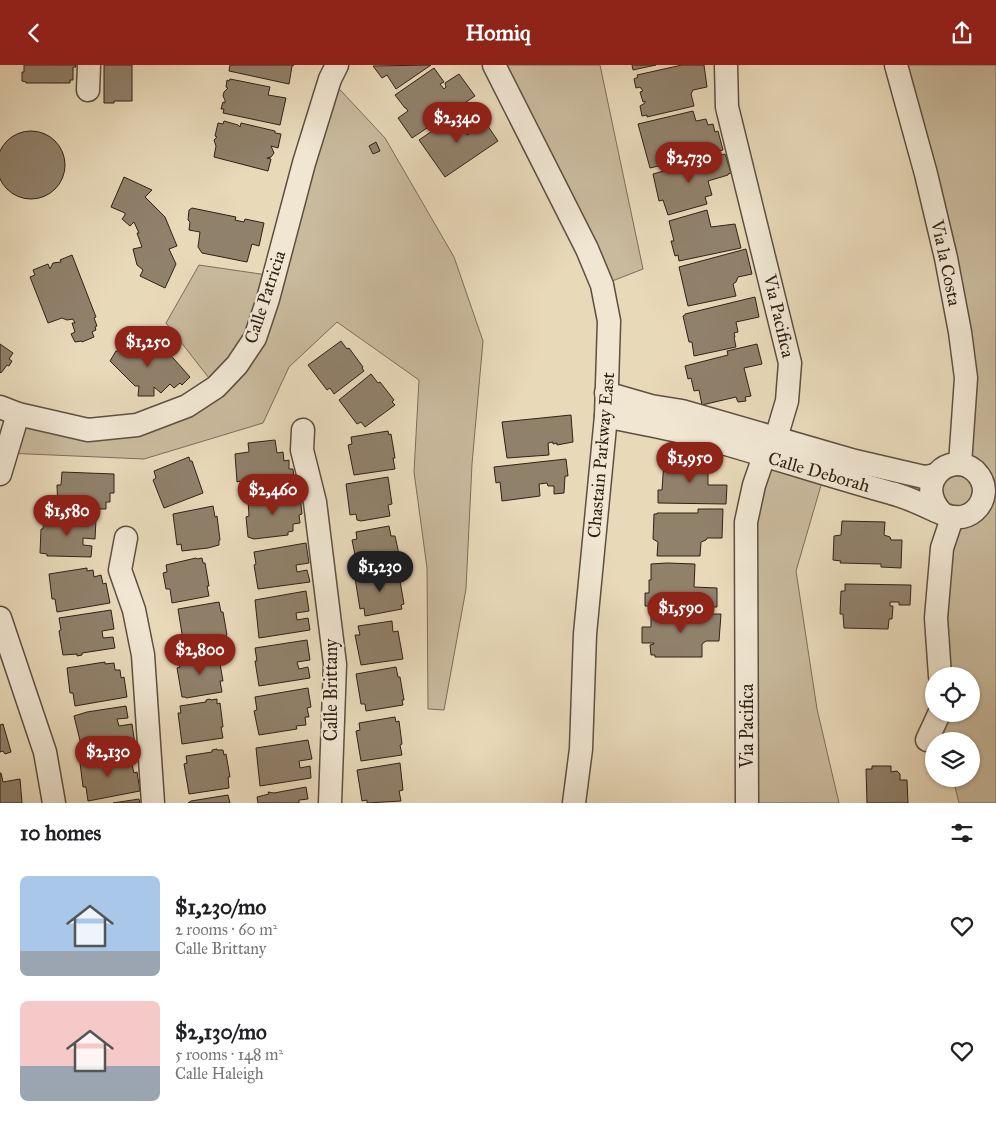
<!DOCTYPE html>
<html lang="en">
<head>
<meta charset="utf-8">
<style>
  :root { --surface:#fff; --page:#f2f2f2; --text:#202124; --muted:#757577; --accent:#8f2418 }
  body { margin:0; font-family:"IM FELL Great Primer",serif; background:var(--page); color:var(--text); height:100vh; display:flex; flex-direction:column; font-size:19px; white-space:nowrap }
  * { box-sizing:border-box; margin:0 }
  p { font-size:16px; color:var(--muted) }
  .icon { flex:none; width:28px; height:28px; fill:none; stroke:currentColor; stroke-width:2; stroke-linecap:round; stroke-linejoin:round }
  .map { position:relative; height:738px; overflow:hidden }
  .side { display:flex; flex-direction:column; background:var(--surface); flex:1 }
  .side>* { flex:none }
  .buttons { position:absolute; left:925px; top:602px; display:grid; gap:10px }
  .buttons a { display:grid; place-items:center; width:55px; height:55px; border-radius:50%; background:var(--surface); box-shadow:0 1px 4px #0004; font-size:25px }
  .price { position:absolute; translate:-50% -42px; padding:0 11px; border-radius:18px; background:var(--accent); color:#fff; font-size:16px; line-height:32px; filter:drop-shadow(0 1px 2px #0008) }
  .price::after { content:''; position:absolute; left:50%; top:30px; width:15px; height:11px; margin-left:-8px; background:inherit; clip-path:polygon(0 0,100% 0,50% 100%) }
  .price.selected { background:#222; color:#fff }
  ul { padding:0; list-style:none }
  li { display:flex; align-items:center; gap:15px; height:125px; padding:0 20px }
  li span { display:grid; place-items:center; flex:none; width:140px; height:100px; border-radius:8px; color:#555 }
  li>.icon { margin-inline-start:auto }
  span .icon { width:60px; height:60px; fill:#fffc; stroke-width:1 }
  li b { font-size:21px }
  h2 { display:flex; justify-content:space-between; align-items:center; height:60px; padding:0 20px; font-size:21px }
  header { display:flex; justify-content:space-between; align-items:center; height:65px; padding:0 20px; background:var(--accent); color:#fff; font-size:22px; font-weight:700 }
  .map>svg:first-child { display:block }
</style>
</head>
<body>
<header><svg class="icon" aria-label="back" viewBox="0 0 24 24"><path d="M15 5l-7 7 7 7"/></svg>Homiq<svg class="icon" aria-label="share" viewBox="0 0 24 24"><path d="M12 15V3M7 8l5-5 5 5M5 13v7h14v-7"/></svg></header>
<div class="map">
<svg width="996" height="738" viewBox="0 0 996 738">
  <rect width="100%" height="100%" fill="#e8d9b9"/>
  <filter id="stains"><feTurbulence type="fractalNoise" baseFrequency=".004" numOctaves="4"/><feColorMatrix values="0 0 0 0 .2 0 0 0 0 .09 0 0 0 0 .02 0 0 0 .5 -.17"/></filter>
  <radialGradient id="worn" r=".72"><stop offset=".6" stop-color="#630" stop-opacity="0"/><stop offset="1" stop-color="#630" stop-opacity=".3"/></radialGradient>
  <g fill="#c9ba9d" stroke="#7c6e5a">
    <path d="M 493,0 L 600,0 L 643,204 L 602,220 Z"/>
    <path d="M 896,0 L 996,0 L 996,738 L 959,738 L 953,714 L 971,714 L 971,676 L 944,676 L 938,652 L 939,649 L 971,649 L 971,611 L 940,611 L 952,453 L 824,410 L 796,506 L 817,644 L 839,738 L 747,738 L 746,457 L 764,392 L 924,412 L 960,399 L 966,313 Z"/>
    <path d="M 330,14 L 385,73 L 454,192 L 483,276 L 472,399 L 466,524 L 444,645 L 428,644 L 427,503 L 414,407 L 419,315 L 337,257 L 289,302 L 263,358 L 144,394 L 6,388 L 18,349 L 88,365 L 216,322 L 166,258 L 199,200 L 274,211 Z"/>
  </g>
  <g fill="#90816b" stroke="#302217">
    <path d="M 24,0 L 76,0 L 76,2 L 73,2 L 73,15 L 70,15 L 70,18 L 26,18 L 26,17 L 22,16 L 22,7 L 24,7 Z"/>
    <path d="M 104,0 L 132,0 L 132,36 L 114,36 L 114,38 L 104,38 Z"/>
    <path d="M 230,0 L 294,0 L 292,1 L 289,19 L 229,6 Z"/>
    <path d="M 431,0 L 396,24 L 387,10 L 382,13 L 373,1 Z"/>
    <path d="M 632,0 L 656,0 L 633,5 Z"/>
    <path d="M 682,0 L 704,0 L 707,22 L 693,25 L 691,29 L 694,41 L 647,52 L 647,50 L 642,51 L 640,41 L 645,38 L 645,36 L 643,37 L 640,27 L 643,26 L 640,22 L 636,23 L 634,14 L 638,12 L 637,10 Z"/>
    <path d="M 434,3 L 444,17 L 440,19 L 444,24 L 446,22 L 445,18 L 459,9 L 475,31 L 412,73 L 398,53 L 408,46 L 406,43 L 405,43 L 395,30 Z"/>
    <path d="M 230,14 L 270,22 L 268,30 L 286,33 L 280,60 L 223,48 L 224,44 L 221,44 L 223,37 L 225,38 L 225,35 L 223,31 L 224,27 L 228,23 L 226,22 L 227,15 L 229,16 Z"/>
    <path d="M 693,46 L 696,56 L 706,54 L 708,60 L 713,59 L 715,67 L 718,66 L 723,85 L 650,103 L 638,59 Z"/>
    <path d="M 457,49 L 466,60 L 467,62 L 463,64 L 467,70 L 469,69 L 468,64 L 483,54 L 498,76 L 445,112 L 419,75 Z"/>
    <path d="M 224,56 L 238,60 L 240,62 L 241,58 L 275,66 L 275,68 L 281,69 L 278,83 L 271,81 L 274,88 L 271,92 L 267,93 L 271,94 L 268,106 L 214,92 L 216,81 L 214,75 L 217,72 L 215,71 L 218,58 L 223,59 Z"/>
    <circle cx="31" cy="100" r="34"/>
    <path d="M 376,77 L 380,86 L 373,89 L 369,81 Z"/>
    <path d="M 725,89 L 731,108 L 728,109 L 728,110 L 708,116 L 712,130 L 705,132 L 707,139 L 668,150 L 663,135 L 659,136 L 653,109 Z"/>
    <path d="M 124,112 L 152,125 L 145,132 L 165,152 L 177,181 L 169,184 L 176,199 L 165,223 L 140,211 L 143,205 L 137,200 L 133,184 L 142,182 L 137,168 L 139,168 L 134,157 L 130,161 L 122,154 L 125,150 L 125,148 L 111,142 Z"/>
    <path d="M 192,143 L 236,152 L 235,155 L 244,157 L 245,154 L 264,158 L 259,181 L 252,179 L 247,197 L 202,188 L 198,182 L 200,167 L 189,165 L 190,157 L 188,155 L 189,145 Z"/>
    <path d="M 707,145 L 711,162 L 735,159 L 741,183 L 679,196 L 678,190 L 675,191 L 671,176 L 674,176 L 669,156 Z"/>
    <path d="M 746,184 L 752,209 L 738,212 L 736,217 L 733,219 L 736,231 L 688,241 L 679,202 Z"/>
    <path d="M 72,190 L 96,252 L 94,253 L 97,261 L 95,262 L 96,265 L 92,267 L 94,272 L 82,277 L 82,276 L 75,277 L 71,269 L 75,267 L 72,258 L 75,258 L 73,254 L 67,255 L 62,253 L 48,258 L 30,212 L 35,210 L 33,205 L 48,199 L 50,204 L 53,198 L 61,197 L 60,195 Z"/>
    <path d="M 755,232 L 759,252 L 736,257 L 738,267 L 734,268 L 735,272 L 734,272 L 736,282 L 694,291 L 692,277 L 689,277 L 683,251 L 685,250 L 685,249 Z"/>
    <path d="M 136,270 L 157,292 L 166,285 L 190,312 L 182,320 L 180,318 L 174,323 L 170,319 L 161,328 L 154,322 L 154,331 L 138,331 L 139,321 L 135,321 L 110,296 L 116,286 L 120,286 L 121,281 L 124,278 L 127,279 Z"/>
    <path d="M 341,276 L 347,284 L 349,283 L 363,302 L 362,303 L 364,306 L 334,329 L 330,323 L 327,325 L 308,300 Z"/>
    <path d="M 0,279 L 13,288 L 9,294 L 12,296 L 9,301 L 7,300 L 1,308 L 0,307 Z"/>
    <path d="M 757,279 L 762,299 L 744,303 L 751,331 L 745,332 L 746,336 L 738,337 L 736,332 L 702,340 L 699,325 L 694,326 L 691,313 L 688,314 L 685,301 L 728,290 L 727,286 Z"/>
    <path d="M 371,309 L 378,318 L 380,317 L 394,335 L 392,337 L 395,340 L 365,362 L 361,357 L 357,359 L 339,335 Z"/>
    <path d="M 571,350 L 573,377 L 557,380 L 557,378 L 553,379 L 553,377 L 548,378 L 549,390 L 507,393 L 502,357 Z"/>
    <path d="M 388,366 L 389,370 L 391,369 L 395,393 L 393,393 L 395,404 L 354,410 L 348,380 L 352,379 L 351,372 Z"/>
    <path d="M 275,375 L 277,388 L 283,387 L 284,396 L 289,395 L 289,404 L 293,404 L 295,423 L 242,430 L 240,416 L 237,417 L 235,389 L 249,387 L 248,378 Z"/>
    <path d="M 189,392 L 190,396 L 192,396 L 203,428 L 164,443 L 153,415 L 156,413 L 154,406 Z"/>
    <path d="M 566,394 L 568,411 L 565,411 L 564,428 L 554,429 L 554,421 L 548,421 L 547,418 L 539,419 L 540,431 L 502,436 L 500,417 L 496,418 L 494,402 Z"/>
    <path d="M 680,395 L 708,396 L 708,420 L 727,420 L 726,439 L 658,438 L 658,425 L 662,425 L 664,396 Z"/>
    <path d="M 62,407 L 114,409 L 114,428 L 110,428 L 110,437 L 106,437 L 106,444 L 96,444 L 96,447 L 58,444 L 57,420 L 61,420 Z"/>
    <path d="M 388,412 L 392,439 L 388,440 L 390,451 L 361,456 L 357,455 L 356,449 L 350,450 L 346,419 Z"/>
    <path d="M 300,430 L 302,449 L 299,450 L 300,458 L 293,459 L 293,466 L 288,467 L 288,470 L 254,474 L 248,472 L 246,452 L 249,451 L 248,435 Z"/>
    <path d="M 213,441 L 215,452 L 217,451 L 220,475 L 219,475 L 219,480 L 208,483 L 182,486 L 181,479 L 177,480 L 173,449 Z"/>
    <path d="M 698,444 L 723,444 L 722,473 L 707,473 L 706,475 L 701,477 L 700,491 L 657,491 L 658,477 L 653,474 L 654,449 L 657,449 L 657,448 L 698,448 Z"/>
    <path d="M 44,452 L 96,454 L 95,474 L 83,473 L 83,480 L 92,481 L 91,492 L 53,491 L 47,491 L 47,489 L 40,488 L 41,464 L 43,464 Z"/>
    <path d="M 842,456 L 885,457 L 884,470 L 890,472 L 891,475 L 902,475 L 901,503 L 881,502 L 881,499 L 840,498 L 841,496 L 833,495 L 834,471 L 841,470 Z"/>
    <path d="M 389,461 L 391,471 L 395,471 L 401,498 L 358,505 L 352,475 L 357,474 L 356,467 Z"/>
    <path d="M 306,478 L 309,498 L 296,500 L 297,507 L 307,505 L 310,517 L 258,524 L 254,500 L 256,499 L 254,487 Z"/>
    <path d="M 196,493 L 197,494 L 202,493 L 203,498 L 205,498 L 209,521 L 207,521 L 209,531 L 172,538 L 170,524 L 166,524 L 163,508 L 167,507 L 166,500 Z"/>
    <path d="M 667,498 L 695,499 L 694,522 L 717,523 L 717,542 L 645,541 L 645,528 L 649,528 L 649,515 L 651,515 L 651,499 Z"/>
    <path d="M 87,503 L 87,506 L 93,505 L 94,512 L 101,510 L 103,519 L 106,518 L 110,538 L 57,547 L 55,534 L 52,534 L 49,509 Z"/>
    <path d="M 395,506 L 397,517 L 400,516 L 404,539 L 401,540 L 402,544 L 365,551 L 364,543 L 360,544 L 355,513 Z"/>
    <path d="M 845,519 L 911,520 L 910,540 L 899,540 L 899,537 L 890,537 L 890,541 L 893,541 L 892,554 L 889,554 L 888,564 L 844,563 L 843,549 L 840,549 L 841,526 L 845,526 Z"/>
    <path d="M 306,526 L 309,546 L 296,548 L 297,555 L 308,553 L 310,565 L 259,573 L 255,535 Z"/>
    <path d="M 219,537 L 221,547 L 223,547 L 227,570 L 225,571 L 226,575 L 215,578 L 215,577 L 189,581 L 188,574 L 183,575 L 178,544 Z"/>
    <path d="M 111,545 L 114,564 L 102,566 L 103,573 L 113,572 L 115,583 L 82,588 L 82,590 L 77,591 L 77,589 L 63,590 L 59,566 L 61,565 L 59,553 Z"/>
    <path d="M 651,549 L 721,549 L 719,576 L 706,576 L 702,579 L 702,592 L 655,592 L 655,590 L 651,590 L 650,580 L 654,579 L 654,578 L 642,578 L 642,562 L 651,562 Z"/>
    <path d="M 392,556 L 393,567 L 398,566 L 403,594 L 361,600 L 355,570 L 360,570 L 358,561 Z"/>
    <path d="M 307,575 L 310,595 L 297,597 L 299,604 L 308,602 L 310,613 L 259,621 L 255,596 L 257,596 L 255,583 Z"/>
    <path d="M 210,588 L 216,588 L 216,593 L 219,593 L 223,616 L 220,616 L 222,627 L 186,633 L 185,632 L 182,632 L 177,603 L 180,602 L 179,595 Z"/>
    <path d="M 105,597 L 105,599 L 114,598 L 115,605 L 120,605 L 121,613 L 124,612 L 127,632 L 75,641 L 73,628 L 70,628 L 67,603 Z"/>
    <path d="M 396,602 L 398,612 L 400,612 L 404,635 L 402,635 L 403,640 L 366,646 L 365,639 L 361,639 L 356,609 Z"/>
    <path d="M 308,623 L 311,642 L 307,643 L 309,652 L 305,652 L 306,660 L 296,661 L 297,664 L 259,670 L 254,646 L 257,645 L 255,632 Z"/>
    <path d="M 210,634 L 211,635 L 217,634 L 217,639 L 220,638 L 223,662 L 221,662 L 223,673 L 182,679 L 178,648 L 181,648 L 180,641 L 206,637 L 206,635 Z"/>
    <path d="M 126,641 L 128,653 L 117,654 L 119,661 L 132,659 L 135,679 L 83,688 L 74,651 L 87,647 Z"/>
    <path d="M 395,652 L 396,657 L 399,656 L 402,679 L 400,680 L 402,690 L 361,696 L 356,666 L 360,665 L 359,658 Z"/>
    <path d="M 3,659 L 11,687 L 5,689 L 3,686 L 0,687 L 0,660 Z"/>
    <path d="M 308,675 L 312,694 L 299,696 L 300,703 L 310,701 L 311,713 L 260,721 L 256,683 Z"/>
    <path d="M 217,684 L 217,685 L 223,685 L 224,690 L 226,689 L 230,712 L 228,712 L 229,723 L 189,729 L 184,699 L 187,698 L 186,691 L 212,687 L 212,685 Z"/>
    <path d="M 117,691 L 118,695 L 124,694 L 125,701 L 132,700 L 134,708 L 137,707 L 140,726 L 88,736 L 86,722 L 83,722 L 80,698 Z"/>
    <path d="M 400,698 L 403,725 L 399,726 L 401,736 L 367,738 L 367,735 L 362,736 L 357,705 Z"/>
    <path d="M 872,701 L 891,701 L 891,707 L 897,706 L 900,709 L 900,715 L 907,715 L 908,738 L 867,738 L 866,704 L 872,704 Z"/>
    <path d="M 0,708 L 1,708 L 3,717 L 20,714 L 22,738 L 0,738 Z"/>
    <path d="M 306,722 L 308,734 L 299,735 L 299,738 L 258,738 L 257,732 L 269,729 L 268,727 L 274,728 Z"/>
    <path d="M 228,730 L 230,738 L 188,738 L 191,736 Z"/>
    <path d="M 139,734 L 140,738 L 113,738 Z"/>
  </g>
  <g fill="none" stroke-linecap="round" stroke-linejoin="round">
    <g stroke="#5e5040" stroke-width="25">
      <g id="minor">
        <path d="M 494,0 L 587,184 L 602,220 L 609,256 L 606,351 L 585,569 L 581,684 L 574,738"/>
        <path d="M 726,0 L 727,42 L 790,298 L 787,336 L 776,373 L 764,391 L 754,420 L 746,457 L 747,738"/>
        <path d="M 896,0 L 926,109 L 946,193 L 960,267 L 966,313 L 960,399"/>
        <path d="M 88,25 L 89,0"/>
        <path d="M 606,328 L 651,341 L 682,346 L 855,396 L 924,412 L 936,410"/>
        <path d="M 0,342 L 18,349 L 88,365 L 137,360 L 187,341 L 216,322 L 237,300 L 255,273 L 268,234 L 304,98 L 330,14 L 337,0"/>
        <path d="M 606,351 C 637,358 668,363 698,371 C 763,389 826,410 891,428 C 907,432 921,439 936,446 C 942,448 948,452 954,452 C 970,454 983,442 984,426 C 984,418 980,411 975,406 C 949,384 913,419 942,448"/>
        <path d="M 303,365 L 302,385 L 315,437 L 335,599 L 330,738"/>
        <path d="M 0,409 L 18,349"/>
        <path d="M 126,473 L 120,505 L 134,545 L 143,590 L 153,738"/>
        <path d="M 0,553 L 45,687 L 54,738"/>
        <path d="M 940,611 L 936,553 L 942,483 L 952,453"/>
        <path d="M 927,675 L 939,649"/>
      </g>
    </g>
    <use href="#minor" stroke="#f0e6d2" stroke-width="22"/>
  </g>
  <g text-anchor="middle" stroke-width="5" stroke-linejoin="round" paint-order="stroke">
    <g font-size="18" fill="#302217" stroke="#f0e6d2">
      <text transform="translate(946 198) rotate(78)" y="6">Via la Costa</text>
      <text transform="translate(265 232) rotate(-72)" y="6">Calle Patricia</text>
      <text transform="translate(779 251) rotate(77)" y="6">Via Pacifica</text>
      <text transform="translate(601 390) rotate(-85)" y="6">Chastain Parkway East</text>
      <text transform="translate(819 407) rotate(16)" y="6">Calle Deborah</text>
      <text transform="translate(331 625) rotate(-90)" y="6">Calle Brittany</text>
      <text transform="translate(747 661) rotate(-90)" y="6">Via Pacifica</text>
    </g>
  </g>
  <rect width="100%" height="100%" filter="url(#stains)"/>
  <rect width="100%" height="100%" fill="url(#worn)"/>
</svg>
<div class="buttons">
<a><svg class="icon" aria-label="locate" viewBox="0 0 24 24"><circle cx="12" cy="12" r="6"/><path d="M12 2v4M12 18v4M2 12h4M18 12h4"/></svg></a>
<a><svg class="icon" aria-label="layers" viewBox="0 0 24 24"><path d="M12 4l9 5-9 5-9-5zM3 14l9 5 9-5"/></svg></a>
</div>
<b class="price" style="left:457px;top:79px">$2,340</b>
<b class="price" style="left:689px;top:119px">$2,730</b>
<b class="price" style="left:148px;top:303px">$1,250</b>
<b class="price" style="left:690px;top:419px">$1,950</b>
<b class="price" style="left:273px;top:451px">$2,460</b>
<b class="price" style="left:67px;top:472px">$1,580</b>
<b class="price selected" style="left:380px;top:528px">$1,230</b>
<b class="price" style="left:681px;top:569px">$1,590</b>
<b class="price" style="left:200px;top:611px">$2,800</b>
<b class="price" style="left:108px;top:713px">$2,130</b>
</div>
<section class="side">
<h2>10 homes<svg class="icon" aria-label="filters" viewBox="0 0 24 24"><path d="M4 7h16M4 17h16"/><circle cx="9" cy="7" r="2"/><circle cx="15" cy="17" r="2"/></svg></h2>
<ul>
<li><span style="background:linear-gradient(#a9c7e8 75%,#9aa5b1 0)"><svg class="icon" aria-label="home" viewBox="0 0 24 24"><path d="M3 11l9-7 9 7M6 9v11h12V9"/></svg></span><div><b>$1,230/mo</b><p>2 rooms · 60 m²</p><p>Calle Brittany</p></div><svg class="icon" aria-label="heart" viewBox="0 0 24 24"><path d="M12 20l-8-8c-3-5 5-10 8-4 3-6 11-1 8 4z"/></svg></li>
<li><span style="background:linear-gradient(#f6c9c9 65%,#9aa5b1 0)"><svg class="icon" aria-label="home" viewBox="0 0 24 24"><path d="M3 11l9-7 9 7M6 9v11h12V9"/></svg></span><div><b>$2,130/mo</b><p>5 rooms · 148 m²</p><p>Calle Haleigh</p></div><svg class="icon" aria-label="heart" viewBox="0 0 24 24"><path d="M12 20l-8-8c-3-5 5-10 8-4 3-6 11-1 8 4z"/></svg></li>
</ul>
</section>
</body>
</html>
